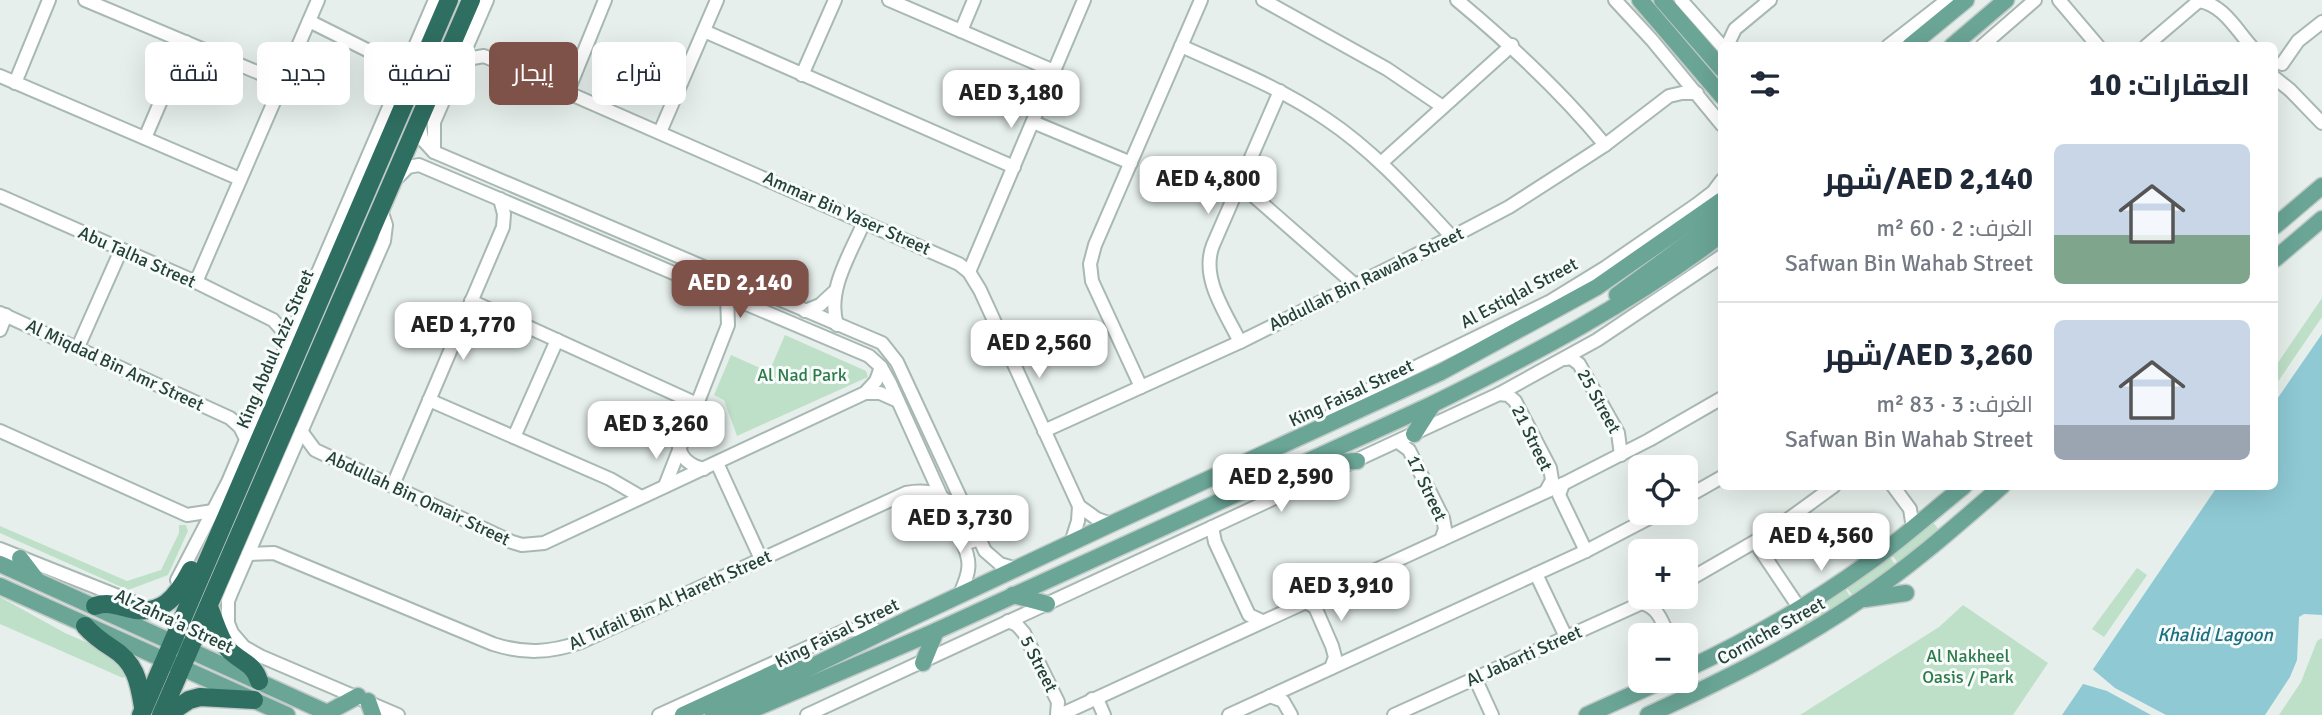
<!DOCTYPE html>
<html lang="ar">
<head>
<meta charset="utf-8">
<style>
  :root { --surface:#fff; --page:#f2f2f3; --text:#1f2937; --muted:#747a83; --line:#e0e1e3; --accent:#7f5249 }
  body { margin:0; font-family:Signika,Cairo,sans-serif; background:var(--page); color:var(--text); direction:rtl; height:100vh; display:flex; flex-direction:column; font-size:26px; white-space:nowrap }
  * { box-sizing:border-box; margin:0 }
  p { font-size:23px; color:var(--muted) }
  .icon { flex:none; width:38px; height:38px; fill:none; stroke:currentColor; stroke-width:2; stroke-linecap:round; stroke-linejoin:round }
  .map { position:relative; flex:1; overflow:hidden; direction:ltr }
  .sheet { position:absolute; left:1718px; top:42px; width:560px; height:448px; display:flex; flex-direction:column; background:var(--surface); border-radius:10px; box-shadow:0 7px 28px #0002; direction:rtl }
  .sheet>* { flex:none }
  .guide { position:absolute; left:21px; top:42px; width:665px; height:63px; direction:rtl; display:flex; gap:14px }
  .buttons { position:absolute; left:1628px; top:455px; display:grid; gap:14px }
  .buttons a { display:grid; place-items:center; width:70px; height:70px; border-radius:10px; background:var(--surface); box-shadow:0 7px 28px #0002; font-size:35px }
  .price { position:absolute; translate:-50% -60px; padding:0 16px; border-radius:14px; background:#fff; color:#222; font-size:23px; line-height:46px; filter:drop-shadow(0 2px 4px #0008) }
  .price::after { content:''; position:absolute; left:50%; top:42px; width:21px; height:16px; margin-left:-10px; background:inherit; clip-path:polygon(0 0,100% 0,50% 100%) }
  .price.selected { background:var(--accent); color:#fff }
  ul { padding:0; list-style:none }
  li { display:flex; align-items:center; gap:21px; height:175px; padding:0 28px }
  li+li { border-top:2px solid var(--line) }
  li span { display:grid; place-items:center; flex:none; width:196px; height:140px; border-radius:10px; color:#555 }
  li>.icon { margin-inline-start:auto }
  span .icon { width:84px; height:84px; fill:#fffc; stroke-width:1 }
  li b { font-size:30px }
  h2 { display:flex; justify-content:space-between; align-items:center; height:84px; padding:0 28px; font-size:30px }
  .pill { padding:0 24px; border-radius:10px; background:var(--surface); box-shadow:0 7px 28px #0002; font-size:24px; line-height:63px }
  .pill.selected { background:var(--accent); color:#fff }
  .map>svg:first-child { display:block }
</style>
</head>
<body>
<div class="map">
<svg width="2322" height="715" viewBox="0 0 2322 715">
  <rect width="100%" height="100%" fill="#e6efeb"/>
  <g fill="#bfe0c8">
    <path d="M 2322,298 L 2322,317 L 2275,386 L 2275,367 Z"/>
    <path d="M 785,335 L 866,371 L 868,377 L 737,436 L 724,400 L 714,395 L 731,355 L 769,372 Z"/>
    <path d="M 1932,521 L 1939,530 L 1899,564 L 1892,555 Z"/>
    <path d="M 179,525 L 186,525 L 188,531 L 168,575 L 128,590 L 0,533 L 0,526 L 127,581 L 161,570 L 179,533 Z"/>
    <path d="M 1889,556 L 1896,566 L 1854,597 L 1847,588 Z"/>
    <path d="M 2137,568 L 2147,575 L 2104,637 L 2092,629 Z"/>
    <path d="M 1845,588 L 1851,598 L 1806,627 L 1800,618 Z"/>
    <path d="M 0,597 L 65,633 L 104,650 L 130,673 L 123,678 L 0,624 Z"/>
    <path d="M 1963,605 L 2048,663 L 2013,715 L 1800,715 L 1939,627 Z"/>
    <path d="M 2322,638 L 2322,715 L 2279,715 L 2301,682 L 2317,641 Z"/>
  </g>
  <path fill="#8ec9d4" d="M 2322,334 L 2322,615 L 2304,614 L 2299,617 L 2297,660 L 2290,677 L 2265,715 L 2062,715 L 2217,487 L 2275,486 L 2275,402 Z"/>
  <path fill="#e6efeb" d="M 2090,667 L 2115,688 L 2166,715 L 2151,715 L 2107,691 L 2080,683 Z"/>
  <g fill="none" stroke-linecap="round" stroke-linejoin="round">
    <g stroke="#a8b8b2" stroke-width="16">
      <g id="minor">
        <path d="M 85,0 L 283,83"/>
        <path d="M 889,0 L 1054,71"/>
        <path d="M 1263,0 L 1387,69 L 1443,107"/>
        <path d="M 1457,0 C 1511,45 1561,91 1605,145"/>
        <path d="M 1615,0 L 1652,40 L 1722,125"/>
        <path d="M 1681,0 L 1722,46"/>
        <path d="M 2059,0 L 2098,46"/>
        <path d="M 2199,1 C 2222,4 2236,29 2251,46"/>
        <path d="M 309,21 L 387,60 L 397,72 L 400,82"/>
        <path d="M 704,31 L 1014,167"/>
        <path d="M 961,31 L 974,0"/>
        <path d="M 1181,46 C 1230,68 1281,88 1326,119 C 1374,151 1413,195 1452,237"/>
        <path d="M 1727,46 L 1735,29 L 1770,0"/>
        <path d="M 1888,46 L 1947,0"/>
        <path d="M 1982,46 L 2035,0"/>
        <path d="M 2146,46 L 2200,0"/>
        <path d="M 461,60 L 484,56 L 959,264 L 969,272 L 980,290 L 1079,506 L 1097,519 L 1111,524"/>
        <path d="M 2282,64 L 2298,41 L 2322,22"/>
        <path d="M 802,75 L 835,0"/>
        <path d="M 0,76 L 240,179"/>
        <path d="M 2275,78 L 2290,90 L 2322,123"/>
        <path d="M 15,83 L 49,0"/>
        <path d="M 568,91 L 605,0"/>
        <path d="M 419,121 L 422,139 L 434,152 L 882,343 L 897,362 L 985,551 L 1000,564 L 1017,569"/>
        <path d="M 1033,122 L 1131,163"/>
        <path d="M 660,132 L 717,0"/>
        <path d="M 145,138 L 186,42"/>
        <path d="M 434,152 L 434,122 L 487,0"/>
        <path d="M 1381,163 L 1512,45"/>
        <path d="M 398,177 L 408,167 L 419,165 L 869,356 L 881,367 L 890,383 L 942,498"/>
        <path d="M 1240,184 L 1354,284"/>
        <path d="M 0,196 L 196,282 L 273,320 L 282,330 L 287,344"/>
        <path d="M 381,210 L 386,225 L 384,241 L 232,591 L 228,601 L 228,623 L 232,633 L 244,647 L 260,656 L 398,715"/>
        <path d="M 969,272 L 1084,0"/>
        <path d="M 196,282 L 318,0"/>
        <path d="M 471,301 L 697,404"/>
        <path d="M 805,311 L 820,305 L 834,292"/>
        <path d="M 0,313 L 230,418 L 240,427 L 246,439"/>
        <path d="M 837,325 C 826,290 851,253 864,222"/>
        <path d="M 0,330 L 6,315"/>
        <path d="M 1240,342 C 1226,313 1200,278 1213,245 L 1280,91"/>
        <path d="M 78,347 L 121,250"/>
        <path d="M 1565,359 L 1571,358 L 1579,364 L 1618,433 L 1621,455"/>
        <path d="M 1141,387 L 1092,281 L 1090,264 L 1095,245 L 1201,0"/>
        <path d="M 865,393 L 880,393 L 898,401"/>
        <path d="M 1499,394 L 1508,395 L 1515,401 L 1550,468 L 1552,480 L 1546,491"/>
        <path d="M 429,400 L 610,479 L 641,497"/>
        <path d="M 1328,425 L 1329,417 L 1338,405 L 1549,302 L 1606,267 L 1696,205 L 1713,192 L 1722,180"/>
        <path d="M 0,431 L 187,515 L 213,511"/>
        <path d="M 301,431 L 315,450 L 512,542 L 522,545 L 544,543 L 865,393 L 876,381 L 881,367"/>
        <path d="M 1044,431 L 1240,342 L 1452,237 L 1509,207 L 1568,169 L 1605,145 L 1669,96 L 1682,93 L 1697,93"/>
        <path d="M 514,437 L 557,340"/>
        <path d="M 1398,442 L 1409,450 L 1443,518 L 1445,529 L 1441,540"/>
        <path d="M 679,447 C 682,460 691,466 704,469"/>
        <path d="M 717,463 L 761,559"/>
        <path d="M 1563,484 L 1559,495 L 1586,551"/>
        <path d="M 393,485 L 503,227 L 504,214 L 500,199"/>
        <path d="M 665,486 L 728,325 L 727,296"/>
        <path d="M 1893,486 L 1910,509 L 1913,528"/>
        <path d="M 1685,498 L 1722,477"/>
        <path d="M 1212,527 L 1215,542 L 1249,615 L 1262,621"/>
        <path d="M 1755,542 L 1800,609"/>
        <path d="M 1071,543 L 1078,521 L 1079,506"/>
        <path d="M 0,549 L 133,602"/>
        <path d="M 248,554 L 274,553 L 493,644 C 524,654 550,653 581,642 L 906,493 C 951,485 953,511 970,542 L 976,540 L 976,532"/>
        <path d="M 1536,574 L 1566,637"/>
        <path d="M 177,580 L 228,482 L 435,0"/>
        <path d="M 1685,582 L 1768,534 L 1834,486"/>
        <path d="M 959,596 C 971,570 972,562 960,536"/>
        <path d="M 1305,602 L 1315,607 L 1332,646 L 1335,657 L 1331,668"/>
        <path d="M 1641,603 C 1658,607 1662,621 1668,635"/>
        <path d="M 1008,621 L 1017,625 L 1024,633 L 1058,702 L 1057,715"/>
        <path d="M 1475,678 L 1492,715"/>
        <path d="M 1270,696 L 1283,701 L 1291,715"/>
        <path d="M 1092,699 L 1098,701 L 1104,715"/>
        <path d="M 659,715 L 844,631 L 873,628"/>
        <path d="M 807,715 L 1499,394 L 1597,340 L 1722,256"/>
        <path d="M 1060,715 L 1563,484 L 1649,440 L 1722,398"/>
        <path d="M 1229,715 L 1586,551 L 1659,513"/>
        <path d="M 1394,715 L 1655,597"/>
      </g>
    </g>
    <g stroke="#c2cac8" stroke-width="19">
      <g id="major">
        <path d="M 1640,0 L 1722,96"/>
        <path d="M 1662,0 L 1722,69"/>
        <path d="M 1910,46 L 1966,0"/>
        <path d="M 1952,46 L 2006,0"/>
        <path d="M 2275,226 L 2322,186"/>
        <path d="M 2275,259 L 2322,219"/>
        <path d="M 1617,295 L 1722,218"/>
        <path d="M 1414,434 L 1433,404"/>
        <path d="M 1310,463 L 1357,461"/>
        <path d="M 20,558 L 36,579"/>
        <path d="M 0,564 L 332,715"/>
        <path d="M 0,586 L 287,715"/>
        <path d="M 1013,595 L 1047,604"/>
        <path d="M 1865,599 L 1906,593"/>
        <path d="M 923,663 L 936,631"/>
        <path d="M 1685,670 C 1751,639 1812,604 1871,561 C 1903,538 1933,511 1964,486"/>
        <path d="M 368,701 L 373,715"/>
        <path d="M 327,713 L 358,696"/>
        <path d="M 683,715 L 804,659"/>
        <path d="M 713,715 L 909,619 L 1111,524 L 1441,372 L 1597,287 L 1722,200"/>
        <path d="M 740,715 L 936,631 L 1433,404 C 1532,355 1633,302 1722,234"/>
        <path d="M 1587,715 L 1662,681"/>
        <path d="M 1648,715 C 1722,681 1793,646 1860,600 C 1911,566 1956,526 2002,486"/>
      </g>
    </g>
    <g stroke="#c2cac8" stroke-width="21">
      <g id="highway">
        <path d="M 95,606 C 107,602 115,605 127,608 C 161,618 177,597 191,570"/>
        <path d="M 209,607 C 215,621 219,638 228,649 C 240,662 254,663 259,681"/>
        <path d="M 85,626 C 93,635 101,641 112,648 C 135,662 139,681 143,707"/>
        <path d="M 141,715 L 449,0"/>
        <path d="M 161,715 L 471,0"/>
        <path d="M 167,715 L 189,700 L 200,697 L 254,700"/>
      </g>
    </g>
    <use href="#minor" stroke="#fff" stroke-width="12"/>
    <use href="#major" stroke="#6aa596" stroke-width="16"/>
    <use href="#highway" stroke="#2f6f62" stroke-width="18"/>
  </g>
  <g text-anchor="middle" stroke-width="6" stroke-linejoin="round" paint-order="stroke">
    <g font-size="18" fill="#24423a" stroke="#f7fbf9">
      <text transform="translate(847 213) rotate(24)" y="6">Ammar Bin Yaser Street</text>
      <text transform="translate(137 257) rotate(24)" y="6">Abu Talha Street</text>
      <text transform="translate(1366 279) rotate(-26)" y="6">Abdullah Bin Rawaha Street</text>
      <text transform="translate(1519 293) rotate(-28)" y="6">Al Estiqlal Street</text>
      <text transform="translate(275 349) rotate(-67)" y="6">King Abdul Aziz Street</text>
      <text transform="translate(115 365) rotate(25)" y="6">Al Miqdad Bin Amr Street</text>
      <text transform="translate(1351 393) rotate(-25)" y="6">King Faisal Street</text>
      <text transform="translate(1599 401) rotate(61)" y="6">25 Street</text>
      <text transform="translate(1532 438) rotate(64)" y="6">21 Street</text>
      <text transform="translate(1427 488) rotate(65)" y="6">17 Street</text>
      <text transform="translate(418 498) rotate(25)" y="6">Abdullah Bin Omair Street</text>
      <text transform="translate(670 600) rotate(-24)" y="6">Al Tufail Bin Al Hareth Street</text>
      <text transform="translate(174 621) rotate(25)" y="6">Al Zahra'a Street</text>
      <text transform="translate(1771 631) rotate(-29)" y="6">Corniche Street</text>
      <text transform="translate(837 633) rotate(-26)" y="6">King Faisal Street</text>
      <text transform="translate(1524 656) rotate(-24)" y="6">Al Jabarti Street</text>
      <text transform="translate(1039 664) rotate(63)" y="6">5 Street</text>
    </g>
    <g font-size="18" fill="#2d7a4b" stroke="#f7fbf9">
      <text x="802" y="381">Al Nad Park</text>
      <text x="1968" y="662">Al Nakheel<tspan x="1968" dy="21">Oasis / Park</tspan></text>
    </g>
    <g font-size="19" font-style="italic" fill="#1c6f80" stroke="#f7fbf9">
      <text x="2215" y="641">Khalid Lagoon</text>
    </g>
  </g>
</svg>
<div class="buttons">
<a><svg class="icon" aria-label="locate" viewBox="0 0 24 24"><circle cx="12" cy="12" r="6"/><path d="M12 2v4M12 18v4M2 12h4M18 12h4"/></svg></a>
<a>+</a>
<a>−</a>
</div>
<b class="price" style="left:1011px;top:130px">AED 3,180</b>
<b class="price" style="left:1208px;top:216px">AED 4,800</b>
<b class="price selected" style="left:740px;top:320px">AED 2,140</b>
<b class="price" style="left:463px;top:362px">AED 1,770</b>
<b class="price" style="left:1039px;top:380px">AED 2,560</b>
<b class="price" style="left:656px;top:461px">AED 3,260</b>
<b class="price" style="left:1281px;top:514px">AED 2,590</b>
<b class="price" style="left:960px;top:555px">AED 3,730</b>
<b class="price" style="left:1821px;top:573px">AED 4,560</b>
<b class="price" style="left:1341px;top:623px">AED 3,910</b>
<div class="guide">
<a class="pill">شراء</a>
<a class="pill selected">إيجار</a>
<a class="pill">تصفية</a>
<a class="pill">جديد</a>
<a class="pill">شقة</a>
</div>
<section class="sheet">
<h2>العقارات: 10<svg class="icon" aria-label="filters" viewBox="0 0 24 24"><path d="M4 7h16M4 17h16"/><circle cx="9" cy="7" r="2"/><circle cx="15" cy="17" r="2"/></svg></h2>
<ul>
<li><span style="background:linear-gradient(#c9d6e8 65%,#7fa58c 0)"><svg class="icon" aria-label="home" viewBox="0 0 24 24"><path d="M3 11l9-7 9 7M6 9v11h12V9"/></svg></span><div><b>AED 2,140/شهر</b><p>الغرف: 2 · 60 m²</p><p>Safwan Bin Wahab Street</p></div></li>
<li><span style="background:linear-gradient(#c9d6e8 75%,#9aa5b1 0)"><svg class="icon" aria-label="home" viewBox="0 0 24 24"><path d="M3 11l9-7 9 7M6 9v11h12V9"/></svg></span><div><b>AED 3,260/شهر</b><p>الغرف: 3 · 83 m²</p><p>Safwan Bin Wahab Street</p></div></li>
</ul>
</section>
</div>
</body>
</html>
